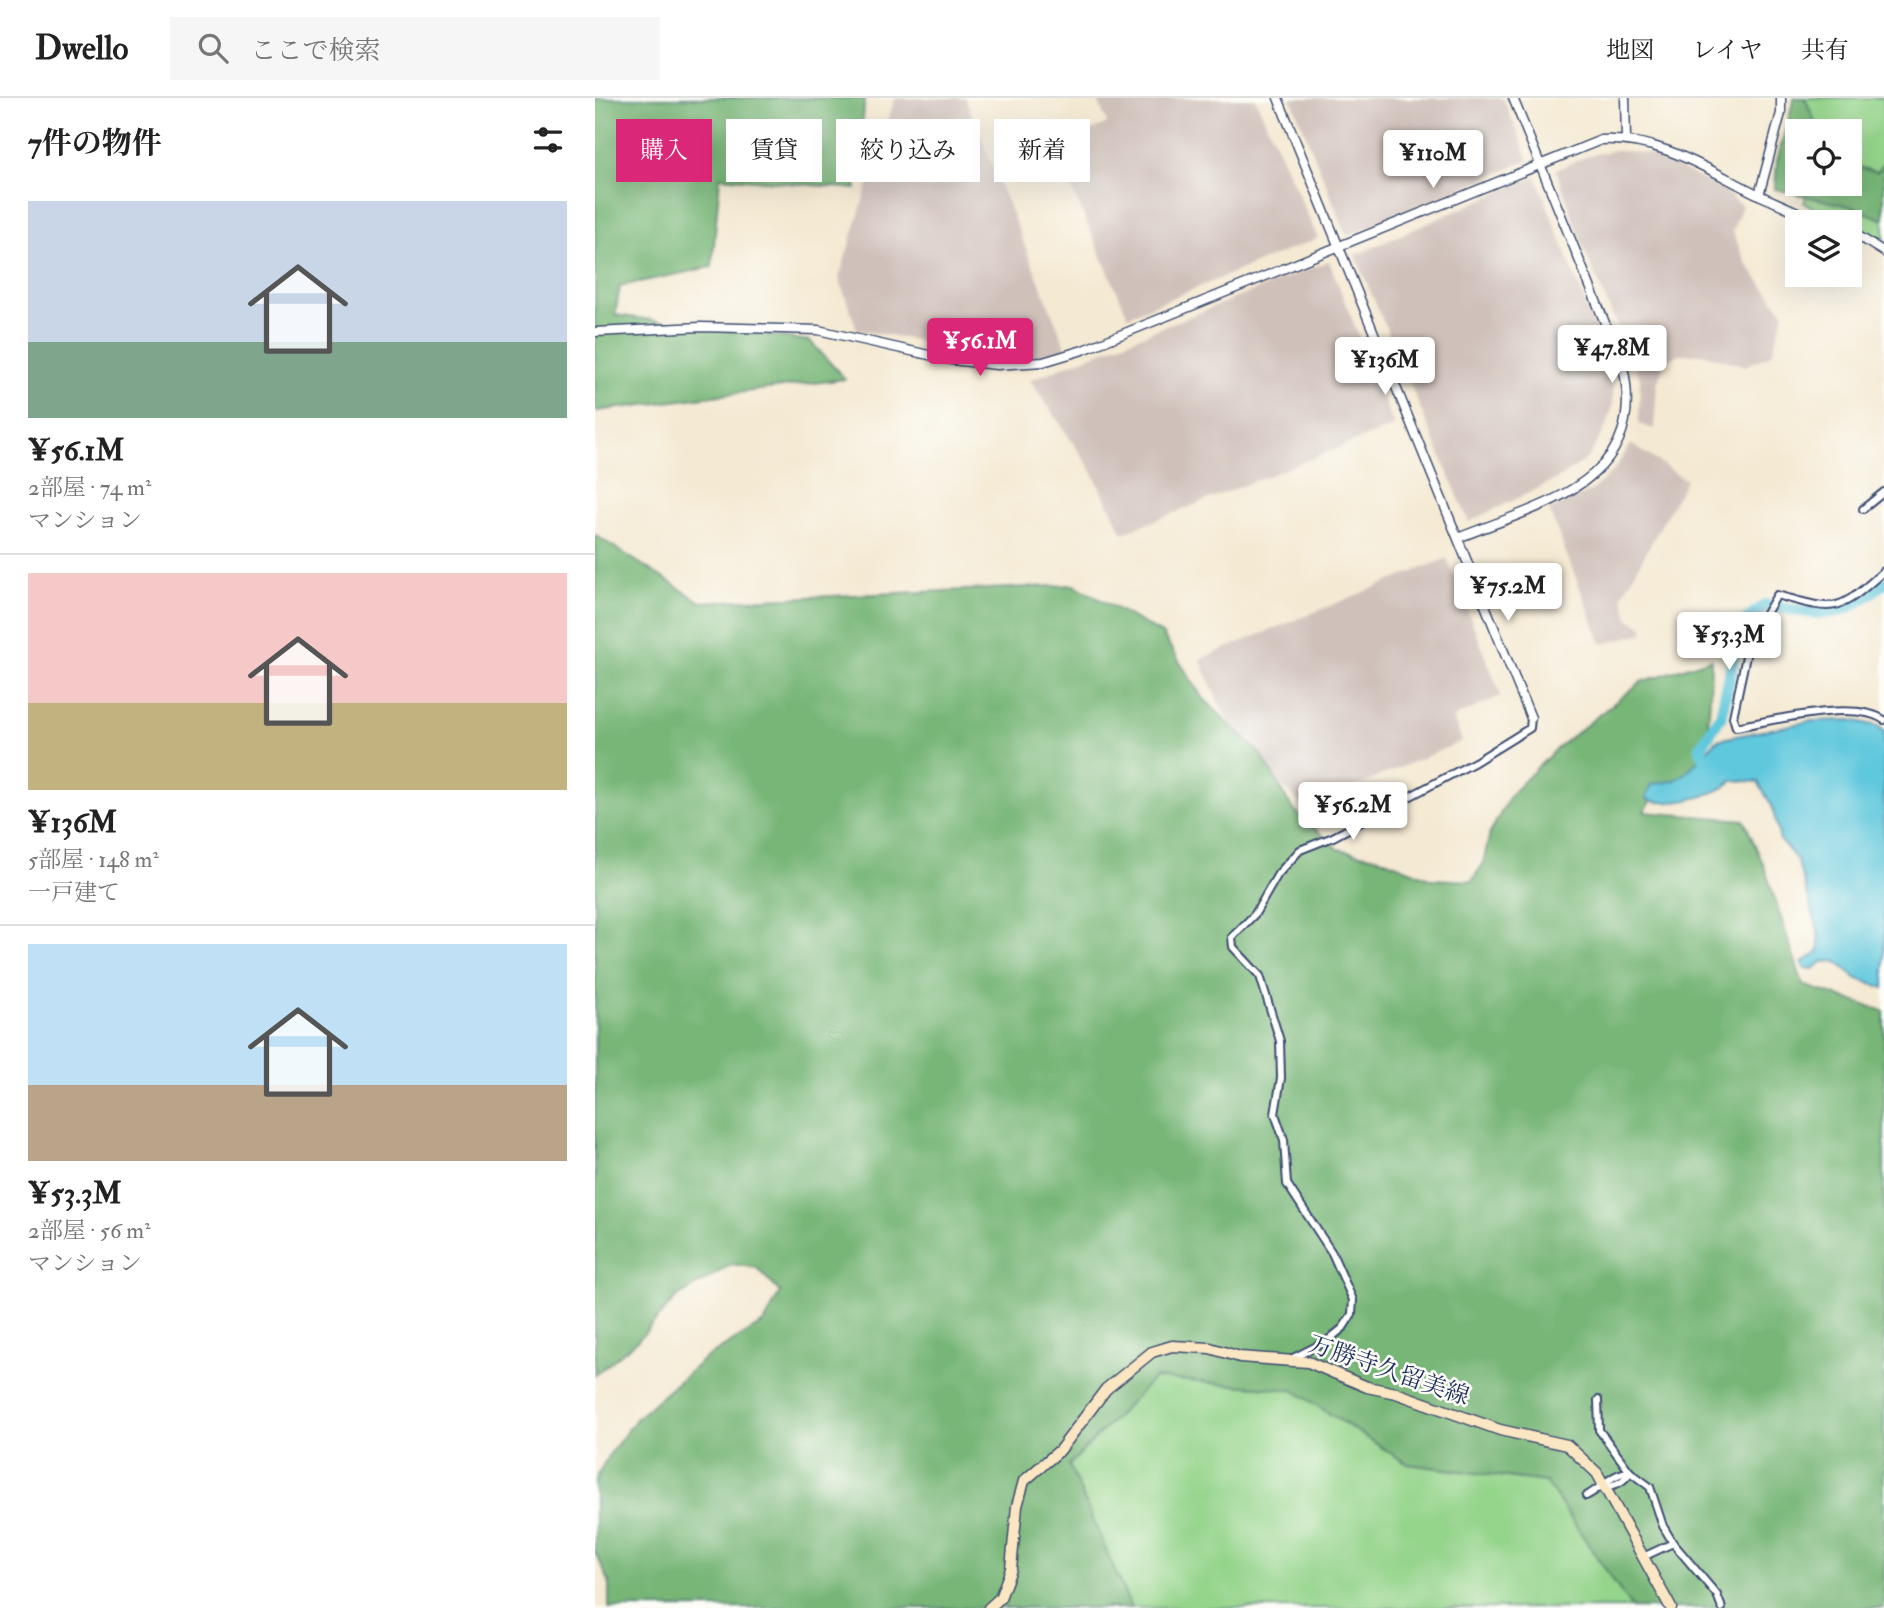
<!DOCTYPE html>
<html lang="ja">
<head>
<meta charset="utf-8">
<style>
  :root { --surface:#fff; --page:#f6f6f6; --text:#222; --muted:#767676; --line:#e0e0e0; --accent:#db2777 }
  body { margin:0; font-family:"IM FELL Double Pica","Noto Serif JP",serif; background:var(--page); color:var(--text); height:100vh; display:flex; flex-direction:column; font-size:26px; white-space:nowrap }
  * { box-sizing:border-box; margin:0 }
  p { font-size:23px; color:var(--muted) }
  .icon { flex:none; width:38px; height:38px; fill:none; stroke:currentColor; stroke-width:2; stroke-linecap:round; stroke-linejoin:round }
  .map { position:relative; flex:1; overflow:hidden }
  .side { display:flex; flex-direction:column; background:var(--surface); width:595px }
  .side>* { flex:none }
  .top-card { position:absolute; left:21px; top:21px; width:665px; height:63px; display:flex; gap:14px }
  .tools { position:absolute; left:1190px; top:21px; display:grid; gap:14px }
  .tools a { display:grid; place-items:center; width:77px; height:77px; border-radius:0px; background:var(--surface); box-shadow:0 7px 28px #0002; font-size:35px }
  .price { position:absolute; translate:-50% -60px; padding:0 16px; border-radius:7px; background:#fff; color:#222; font-size:23px; line-height:46px; filter:drop-shadow(0 2px 4px #0008) }
  .price::after { content:''; position:absolute; left:50%; top:42px; width:21px; height:16px; margin-left:-10px; background:inherit; clip-path:polygon(0 0,100% 0,50% 100%) }
  .price.active { background:var(--accent); color:#fff }
  ul { padding:0; list-style:none }
  li { display:grid; align-content:center; gap:14px; height:371px; padding:0 28px }
  li+li { border-top:2px solid var(--line) }
  li span { display:grid; place-items:center; height:217px; border-radius:0px; color:#555 }
  li>.icon { margin-inline-start:auto }
  span .icon { width:126px; height:126px; fill:#fffc; stroke-width:1 }
  li b { font-size:30px }
  h2 { display:flex; justify-content:space-between; align-items:center; height:84px; padding:0 28px; font-size:30px }
  .chip { padding:0 24px; border-radius:0px; background:var(--surface); box-shadow:0 7px 28px #0002; font-size:24px; line-height:63px }
  .chip.active { background:var(--accent); color:#fff }
  header { display:flex; align-items:center; gap:42px; box-sizing:border-box; height:98px; padding:0 35px; background:var(--surface); border-bottom:2px solid var(--line) }
  header strong { font-size:33px }
  nav { display:flex; gap:38px; margin-inline-start:auto; font-size:24px }
  .search { width:490px; height:63px; background:var(--page); display:flex; align-items:center; gap:18px; box-sizing:border-box; padding:0 24px; border-radius:0px; color:var(--muted); font-size:26px }
  main { display:flex; flex:1; min-height:0 }
  .map>svg:first-child { display:block }
</style>
</head>
<body>
<header>
<strong>Dwello</strong>
<div class="search"><svg class="icon" aria-label="search" viewBox="0 0 24 24"><circle cx="10" cy="10" r="6"/><path d="M15 15l6 6"/></svg>ここで検索</div>
<nav><a>地図</a><a>レイヤ</a><a>共有</a></nav>
</header>
<main>
<section class="side">
<h2>7件の物件<svg class="icon" aria-label="filters" viewBox="0 0 24 24"><path d="M4 7h16M4 17h16"/><circle cx="9" cy="7" r="2"/><circle cx="15" cy="17" r="2"/></svg></h2>
<ul>
<li><span style="background:linear-gradient(#c9d6e8 65%,#7fa58c 0)"><svg class="icon" aria-label="home" viewBox="0 0 24 24"><path d="M3 11l9-7 9 7M6 9v11h12V9"/></svg></span><div><b>¥56.1M</b><p>2部屋 · 74 m²</p><p>マンション</p></div></li>
<li><span style="background:linear-gradient(#f6c9c9 60%,#c2b280 0)"><svg class="icon" aria-label="home" viewBox="0 0 24 24"><path d="M3 11l9-7 9 7M6 9v11h12V9"/></svg></span><div><b>¥136M</b><p>5部屋 · 148 m²</p><p>一戸建て</p></div></li>
<li><span style="background:linear-gradient(#bfe0f5 65%,#b9a48a 0)"><svg class="icon" aria-label="home" viewBox="0 0 24 24"><path d="M3 11l9-7 9 7M6 9v11h12V9"/></svg></span><div><b>¥53.3M</b><p>2部屋 · 56 m²</p><p>マンション</p></div></li>
</ul>
</section>
<div class="map">
<svg width="1289" height="1510" viewBox="0 0 1289 1510">
  <rect width="100%" height="100%" fill="#fdfcf7"/>
  <filter id="ink" filterUnits="userSpaceOnUse"><feTurbulence type="fractalNoise" baseFrequency=".0143" numOctaves="2"/><feDisplacementMap in="SourceGraphic" scale="14" xChannelSelector="R" yChannelSelector="G"/><feConvolveMatrix kernelMatrix="1 2 1 2 8 2 1 2 1" color-interpolation-filters="sRGB"/></filter>
  <filter id="wash" filterUnits="userSpaceOnUse"><feTurbulence type="fractalNoise" baseFrequency=".00686" numOctaves="4" result="noise"/><feDisplacementMap in="SourceGraphic" scale="28" xChannelSelector="R" yChannelSelector="G"/><feGaussianBlur stdDeviation="1.57" result="paint"/><feColorMatrix in="noise" values="0 0 0 0 0 0 0 0 0 0 0 0 0 0 0 0 0 1.4 0 .05"/><feComposite in="paint" operator="in"/></filter>
  <g filter="url(#wash)">
    <rect width="100%" height="100%" fill="#f4e9d2"/>
    <g fill="#cfc0ba">
      <path d="M 300,0 L 370,0 L 472,252 L 446,260 L 409,257 L 262,232 L 244,180 Z"/>
      <path d="M 502,0 L 660,0 L 723,140 L 533,218 L 459,51 L 512,25 Z"/>
      <path d="M 696,0 L 908,0 L 934,62 L 752,138 Z"/>
      <path d="M 1021,52 L 1054,56 L 1129,92 L 1147,108 L 1137,133 L 1151,165 L 1189,215 L 1177,256 L 1150,268 L 1109,256 L 1085,256 L 1070,263 L 1062,286 L 1059,331 L 1044,326 L 1045,280 L 990,154 L 961,72 L 992,58 Z"/>
      <path d="M 941,78 L 1003,238 L 1018,285 L 1018,307 L 1012,327 L 994,359 L 966,379 L 874,424 L 760,157 Z"/>
      <path d="M 734,163 L 799,328 L 528,435 L 494,368 L 435,282 Z"/>
      <path d="M 1036,346 L 1091,382 L 1027,498 L 1034,521 L 1048,528 L 1049,535 L 1007,546 L 954,412 L 996,393 L 1019,372 Z"/>
      <path d="M 852,460 L 906,598 L 858,620 L 867,643 L 711,710 L 675,677 L 627,612 L 605,561 Z"/>
    </g>
    <g fill="#94d48b" stroke="#588274" stroke-width="2">
      <path d="M 1204,0 L 1289,0 L 1289,147 L 1255,129 L 1255,124 L 1246,124 L 1209,105 L 1215,86 L 1255,86 L 1255,33 L 1219,33 Z"/>
      <path d="M 559,1280 L 698,1292 L 813,1366 L 951,1384 L 1037,1510 L 536,1510 L 474,1367 Z"/>
    </g>
    <g fill="#77b677" stroke="#49726a" stroke-width="2">
      <path d="M 0,0 L 270,0 L 261,91 L 125,79 L 117,169 L 25,188 L 20,217 L 215,243 L 250,281 L 0,313 Z"/>
      <path d="M 1199,0 L 1210,0 L 1224,33 L 1202,33 L 1202,86 L 1255,86 L 1255,67 L 1282,74 L 1289,65 L 1289,122 L 1258,109 L 1180,91 L 1182,63 Z"/>
      <path d="M 0,437 L 106,504 L 479,487 L 567,536 L 607,599 L 667,658 L 697,710 L 743,751 L 785,760 L 837,781 L 877,783 L 888,766 L 895,735 L 916,696 L 961,651 L 1046,584 L 1116,561 C 1115,593 1117,660 1093,684 C 1078,700 1063,688 1049,714 L 1149,722 L 1169,768 L 1208,887 L 1289,913 L 1289,1510 L 1037,1510 L 951,1384 L 813,1366 L 698,1292 L 559,1280 L 474,1367 L 536,1510 L 14,1510 L 14,1483 L 0,1454 L 0,1384 L 11,1361 L 42,1320 L 109,1261 L 170,1224 L 185,1194 L 162,1170 L 137,1166 L 81,1200 L 43,1242 L 0,1277 Z"/>
    </g>
    <path fill="#61c8dd" stroke="#3e7c9e" stroke-width="2" d="M 1256,622 L 1283,628 L 1289,633 L 1289,890 L 1261,880 L 1241,863 L 1227,864 L 1219,871 L 1209,870 L 1207,865 L 1224,853 L 1223,832 L 1202,762 L 1185,742 L 1177,708 L 1163,684 L 1138,682 C 1123,698 1071,711 1051,700 L 1057,686 L 1078,683 L 1091,675 L 1122,642 L 1216,623 Z"/>
    <g fill="none" stroke-linecap="round" stroke-linejoin="round">
      <path stroke="#61c8dd" stroke-width="12" d="M 1114,669 L 1105,650 L 1126,618 L 1144,533 L 1150,523 L 1170,507 C 1227,516 1242,526 1289,484"/>
    </g>
  </g>
  <g filter="url(#ink)">
    <g fill="none" stroke-linecap="round" stroke-linejoin="round">
      <g stroke="#3c4b6f" stroke-width="10">
        <g id="minor">
          <path d="M 1268,411 L 1289,394"/>
          <path d="M 1289,473 C 1242,515 1243,514 1182,497 L 1154,544 L 1138,619 L 1141,629 C 1176,623 1259,601 1289,622"/>
          <path d="M 696,1261 L 732,1243 L 748,1230 L 757,1216 L 758,1202 L 737,1155 L 692,1086 L 689,1042 L 680,1016 L 686,980 L 685,943 L 665,878 L 638,849 L 637,839 L 660,816 L 683,776 L 705,752 L 738,739 L 880,664 L 935,630 L 936,620"/>
          <path d="M 1003,1302 L 1004,1332 L 1035,1374 L 1055,1389 L 1068,1428 L 1078,1445 L 1122,1497 L 1127,1510"/>
          <path d="M 1010,1388 C 1021,1388 1029,1384 1035,1374"/>
          <path d="M 991,1398 C 1006,1391 1018,1374 1035,1374"/>
          <path d="M 1048,1459 L 1078,1445"/>
        </g>
      </g>
      <g stroke="#3c4b6f" stroke-width="11">
        <g id="tertiary">
          <path d="M 683,0 L 936,620"/>
          <path d="M 1030,0 L 1031,41"/>
          <path d="M 1186,0 L 1186,15 L 1164,97 L 1225,124"/>
          <path d="M 1255,133 L 1289,154"/>
          <path d="M 0,234 L 106,229 L 223,232 L 356,262 L 402,267 L 448,264 L 488,252 L 1006,42 C 1066,39 1111,71 1164,97"/>
          <path d="M 863,440 C 946,406 1054,385 1028,269 L 918,0"/>
        </g>
      </g>
      <g stroke="#3c4b6f" stroke-width="13">
        <path id="secondary" d="M 394,1510 L 405,1500 L 416,1471 L 422,1408 L 429,1383 L 465,1352 L 511,1291 L 557,1254 L 577,1248 L 615,1250 L 645,1259 L 713,1264 L 772,1289 L 801,1295 L 905,1332 L 972,1347 L 1002,1375 L 1076,1510"/>
      </g>
      <use href="#minor" stroke="#fff" stroke-width="6"/>
      <use href="#tertiary" stroke="#fff" stroke-width="8"/>
      <use href="#secondary" stroke="#fbe6c3" stroke-width="10"/>
    </g>
  </g>
  <g text-anchor="middle" stroke-width="5" stroke-linejoin="round" paint-order="stroke">
    <g font-size="24" fill="#1b2f5e" stroke="#fdfcf7">
      <text transform="translate(794 1272) rotate(19)" y="8">万勝寺久留美線</text>
    </g>
  </g>
</svg>
<div class="tools">
<a><svg class="icon" aria-label="locate" viewBox="0 0 24 24"><circle cx="12" cy="12" r="6"/><path d="M12 2v4M12 18v4M2 12h4M18 12h4"/></svg></a>
<a><svg class="icon" aria-label="layers" viewBox="0 0 24 24"><path d="M12 4l9 5-9 5-9-5zM3 14l9 5 9-5"/></svg></a>
</div>
<b class="price" style="left:838px;top:92px">¥110M</b>
<b class="price active" style="left:385px;top:280px">¥56.1M</b>
<b class="price" style="left:1017px;top:287px">¥47.8M</b>
<b class="price" style="left:790px;top:299px">¥136M</b>
<b class="price" style="left:913px;top:525px">¥75.2M</b>
<b class="price" style="left:1134px;top:574px">¥53.3M</b>
<b class="price" style="left:758px;top:744px">¥56.2M</b>
<div class="top-card">
<a class="chip active">購入</a>
<a class="chip">賃貸</a>
<a class="chip">絞り込み</a>
<a class="chip">新着</a>
</div>
</div>
</main>
</body>
</html>
